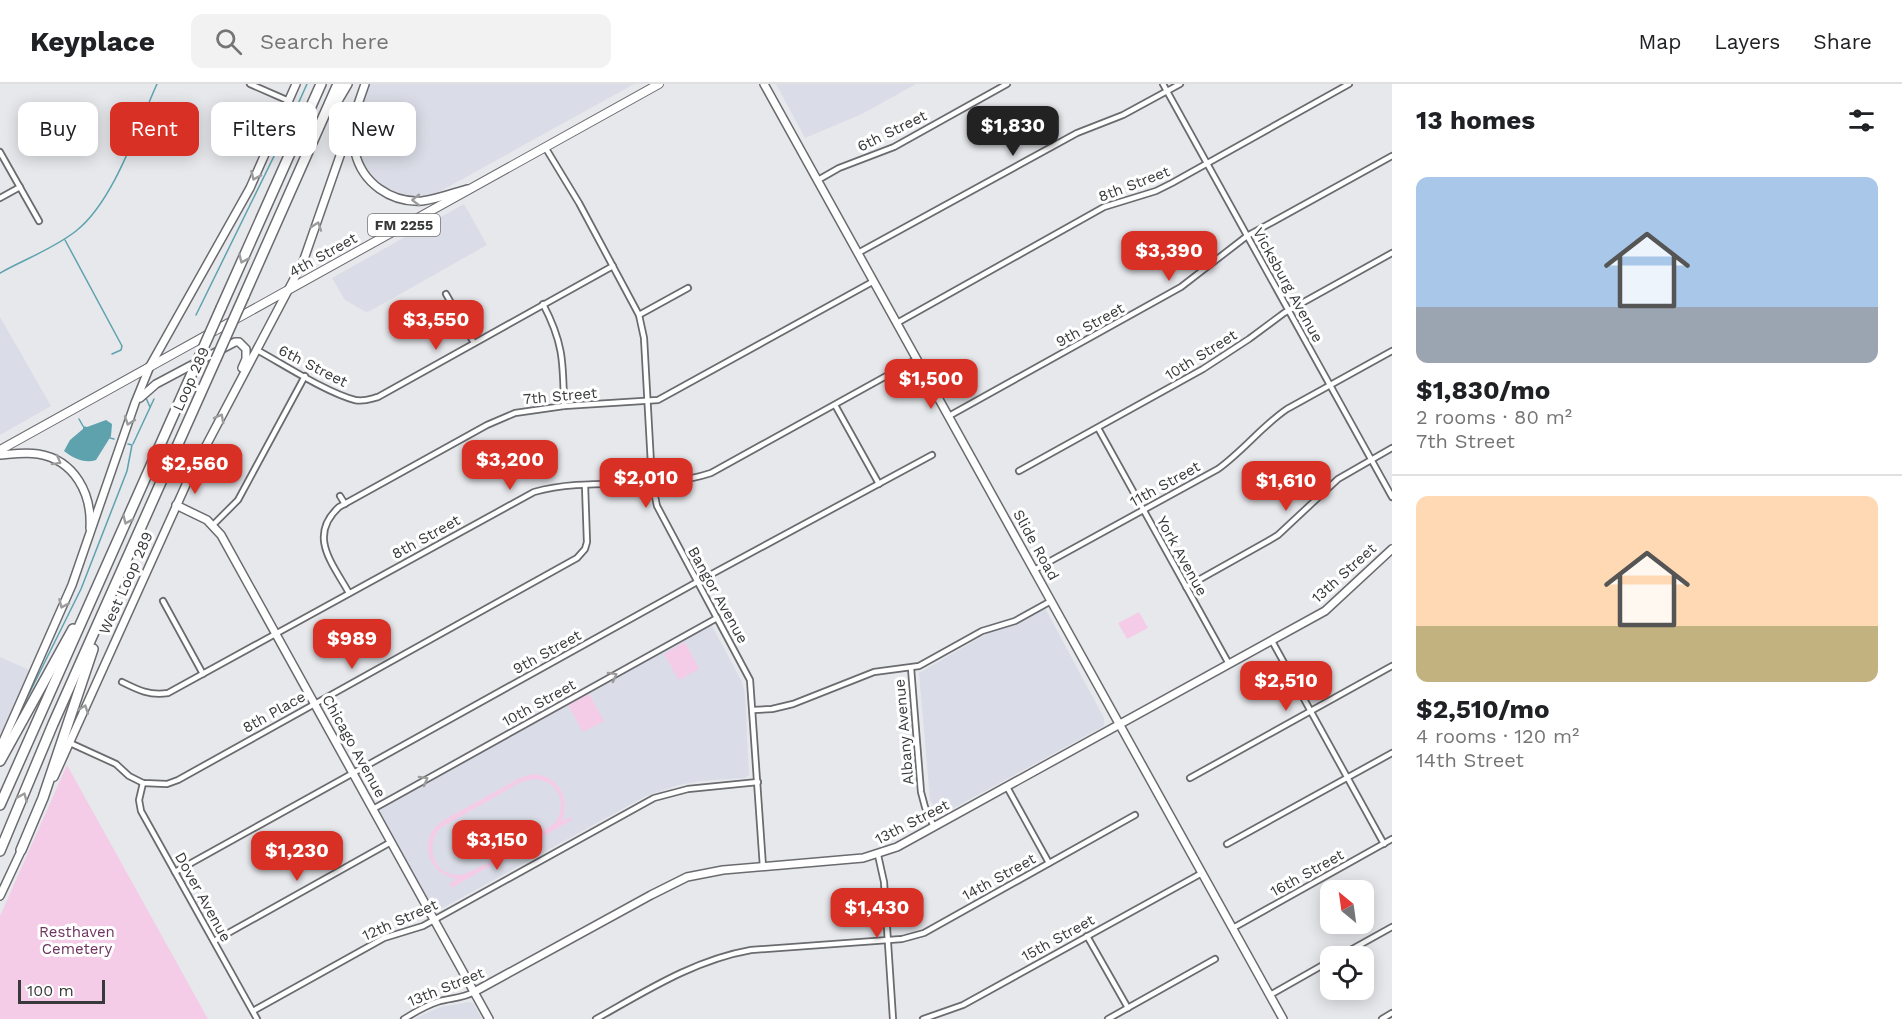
<!DOCTYPE html>
<html lang="en">
<head>
<meta charset="utf-8">
<style>
  :root { --surface:#fff; --page:#f2f2f2; --text:#202124; --muted:#757577; --line:#e0e0e0; --accent:#d93025 }
  body { margin:0; font-family:"Work Sans",sans-serif; background:var(--page); color:var(--text); height:100vh; display:flex; flex-direction:column; font-size:22px; white-space:nowrap }
  * { box-sizing:border-box; margin:0 }
  p { font-size:20px; color:var(--muted) }
  .icon { flex:none; width:33px; height:33px; fill:none; stroke:currentColor; stroke-width:2; stroke-linecap:round; stroke-linejoin:round }
  .map { position:relative; flex:1; overflow:hidden }
  .drawer { display:flex; flex-direction:column; background:var(--surface); width:510px }
  .drawer>* { flex:none }
  .guide { position:absolute; left:18px; top:18px; width:570px; height:54px; display:flex; gap:12px }
  .needle { width:39px; rotate:331deg }
  .buttons { position:absolute; left:1320px; top:796px; display:grid; gap:12px }
  .buttons a { display:grid; place-items:center; width:54px; height:54px; border-radius:12px; background:var(--surface); box-shadow:0 3px 15px #0003; font-size:30px }
  .scale { position:absolute; left:18px; bottom:15px; width:87px; box-sizing:border-box; padding-left:6px; border:3px solid #38393a; border-top:0; font-size:16px; line-height:21px; white-space:nowrap; color:#38393a; -webkit-text-stroke:4px #fff; paint-order:stroke }
  .price { position:absolute; translate:-50% -51px; padding:0 14px; border-radius:12px; background:var(--accent); color:#fff; font-size:20px; line-height:39px; filter:drop-shadow(0 2px 3px #0008) }
  .price::after { content:''; position:absolute; left:50%; top:36px; width:18px; height:14px; margin-left:-9px; background:inherit; clip-path:polygon(0 0,100% 0,50% 100%) }
  .price.on { background:#222; color:#fff }
  ul { padding:0; list-style:none }
  li { display:grid; align-content:center; gap:12px; height:318px; padding:0 24px }
  li+li { border-top:2px solid var(--line) }
  li span { display:grid; place-items:center; height:186px; border-radius:12px; color:#555 }
  li>.icon { margin-inline-start:auto }
  span .icon { width:108px; height:108px; fill:#fffc; stroke-width:1 }
  li b { font-size:26px }
  h2 { display:flex; justify-content:space-between; align-items:center; height:72px; padding:0 24px; font-size:26px }
  .chip { padding:0 21px; border-radius:12px; background:var(--surface); box-shadow:0 3px 15px #0003; font-size:21px; line-height:54px }
  .chip.on { background:var(--accent); color:#fff }
  header { display:flex; align-items:center; gap:36px; box-sizing:border-box; height:84px; padding:0 30px; background:var(--surface); border-bottom:2px solid var(--line) }
  header strong { font-size:28px }
  nav { display:flex; gap:33px; margin-inline-start:auto; font-size:21px }
  .search { width:420px; height:54px; background:var(--page); display:flex; align-items:center; gap:15px; box-sizing:border-box; padding:0 21px; border-radius:12px; color:var(--muted); font-size:22px }
  main { display:flex; flex:1; min-height:0 }
  .map>svg:first-child { display:block }
</style>
</head>
<body>
<header>
<strong>Keyplace</strong>
<div class="search"><svg class="icon" aria-label="search" viewBox="0 0 24 24"><circle cx="10" cy="10" r="6"/><path d="M15 15l6 6"/></svg>Search here</div>
<nav><a>Map</a><a>Layers</a><a>Share</a></nav>
</header>
<main>
<div class="map">
<svg width="1392" height="935" viewBox="0 0 1392 935">
  <rect width="100%" height="100%" fill="#e7e8ec"/>
  <g fill="#dadde7">
    <path d="M 369,0 L 634,0 L 439,108 L 420,113 L 405,111 L 388,105 L 374,94 L 363,79 L 358,65 L 357,41 Z"/>
    <path d="M 776,0 L 916,0 L 862,30 L 805,54 Z"/>
    <path d="M 464,120 L 487,161 L 370,227 L 366,228 L 345,216 L 332,194 Z"/>
    <path d="M 0,233 L 51,322 L 0,351 Z"/>
    <path d="M 1045,524 L 1104,634 L 1104,642 L 945,729 L 934,722 L 930,716 L 919,589 L 995,545 L 1018,539 Z"/>
    <path d="M 711,540 L 742,598 L 745,609 L 749,691 L 745,694 L 700,697 L 679,701 L 646,712 L 439,826 L 433,825 L 377,725 Z"/>
    <path d="M 0,573 L 29,586 L 0,654 Z"/>
    <path d="M 469,918 L 473,919 L 482,935 L 414,935 L 440,923 Z"/>
  </g>
  <g fill="#f5cce7" fill-rule="evenodd">
    <path d="M 1139,528 L 1148,544 L 1127,555 L 1118,539 Z"/>
    <path d="M 685,558 L 699,585 L 679,596 L 664,570 Z"/>
    <path d="M 589,610 L 604,637 L 583,648 L 568,621 Z"/>
    <path d="M 67,681 L 208,935 L 0,935 L 0,832 Z"/>
    <path d="M 534,690 C 558,692 571,714 562,737 L 570,733 L 572,736 L 451,804 L 449,800 L 457,795 C 427,790 417,755 442,737 L 522,693 ZM 533,695 C 544,695 554,700 559,711 C 562,719 562,729 556,737 C 550,746 471,790 460,791 C 434,792 425,763 439,745 L 521,698 Z"/>
  </g>
  <path fill="#5ea2ae" d="M 106,336 L 112,340 L 111,352 L 96,376 C 85,380 73,374 64,367 L 70,356 L 83,345 L 83,342 L 87,343 Z"/>
  <g fill="none" stroke-linecap="round" stroke-linejoin="round">
    <g stroke="#5ea2ae" stroke-width="1.5">
      <path d="M 65,156 L 122,262 L 121,266 L 112,270"/>
      <path d="M 0,189 C 25,175 53,165 76,147 C 114,117 137,44 157,0"/>
      <path d="M 196,231 L 280,60 L 307,0"/>
      <path d="M 146,314 L 150,323"/>
      <path d="M 79,335 L 83,342"/>
      <path d="M 110,354 L 114,355"/>
      <path d="M 133,360 L 154,315"/>
      <path d="M 17,634 L 81,505 L 127,387 L 132,361 L 128,360"/>
    </g>
    <g stroke="#6a6b6f" stroke-width="8">
      <g id="street">
        <path d="M 250,0 L 289,17"/>
        <path d="M 1163,0 L 1392,413"/>
        <path d="M 545,63 L 579,119 L 639,231 L 644,254 L 652,398 L 657,422 L 750,596 L 763,783"/>
        <path d="M 0,68 L 39,137"/>
        <path d="M 818,96 L 839,84 L 894,63 L 1007,0"/>
        <path d="M 0,114 L 20,103"/>
        <path d="M 858,169 L 1077,49 L 1123,31 L 1180,0"/>
        <path d="M 446,210 L 474,259"/>
        <path d="M 543,220 C 564,260 563,279 564,322"/>
        <path d="M 639,231 L 688,204"/>
        <path d="M 897,239 L 1104,123 L 1156,107 L 1172,99 L 1349,0"/>
        <path d="M 257,266 C 283,280 327,309 355,316 C 364,318 370,315 378,313 L 613,182"/>
        <path d="M 835,321 L 879,400"/>
        <path d="M 949,332 L 1181,203 L 1247,152 L 1392,72"/>
        <path d="M 1098,344 L 1229,580"/>
        <path d="M 1019,387 L 1203,285 L 1249,255 L 1284,229 L 1392,169"/>
        <path d="M 340,412 L 345,420"/>
        <path d="M 213,441 L 238,416 L 305,292"/>
        <path d="M 1034,486 L 1218,385 C 1243,367 1262,342 1287,325 L 1392,267"/>
        <path d="M 1186,503 L 1268,457 L 1278,451 L 1338,395 L 1392,364"/>
        <path d="M 349,509 C 333,480 307,452 339,423 L 487,341 L 515,329 L 564,322 L 658,316 L 874,197"/>
        <path d="M 163,517 L 203,590"/>
        <path d="M 1272,557 L 1384,760"/>
        <path d="M 911,584 L 921,708 L 925,723 L 934,743"/>
        <path d="M 122,598 C 138,606 150,612 168,609 L 534,408 C 592,392 654,408 711,389 L 917,275"/>
        <path d="M 753,626 L 772,625 L 793,620 L 874,588 L 919,582 L 982,547 L 1015,537 L 1051,517"/>
        <path d="M 70,659 L 116,680 L 129,692 L 143,699 L 167,700 L 178,696 L 577,474 L 585,465 L 587,458 L 585,401"/>
        <path d="M 1190,694 L 1392,582"/>
        <path d="M 143,699 L 139,716 L 141,727 L 257,935"/>
        <path d="M 1007,703 L 1049,779"/>
        <path d="M 373,725 L 717,534"/>
        <path d="M 1227,760 L 1392,669"/>
        <path d="M 878,771 L 884,798 L 893,935"/>
        <path d="M 175,788 L 697,498 L 932,371"/>
        <path d="M 1233,844 L 1392,755"/>
        <path d="M 1087,852 L 1128,924"/>
        <path d="M 214,857 L 391,758"/>
        <path d="M 1338,873 L 1392,843"/>
        <path d="M 1270,911 L 1330,877"/>
        <path d="M 253,927 L 384,854 L 423,842 L 654,714 L 688,705 L 758,698"/>
        <path d="M 404,935 C 415,928 427,921 440,917 C 452,914 463,914 474,908"/>
        <path d="M 596,935 C 646,907 694,876 751,866 L 902,855 L 924,849 L 1135,731"/>
        <path d="M 923,935 L 963,921 L 1202,789"/>
        <path d="M 1108,935 L 1215,875"/>
        <path d="M 1382,935 L 1392,929"/>
      </g>
    </g>
    <g stroke="#6a6b6f" stroke-width="10">
      <g id="secondary">
        <path d="M 764,0 L 1283,935"/>
        <path d="M 351,40 C 353,49 353,59 355,68 C 362,99 391,119 422,117 C 437,115 453,109 467,105"/>
        <path d="M 140,314 L 156,300 L 235,258 L 239,258 L 246,265 L 246,275 L 242,284"/>
        <path d="M 0,371 C 13,370 25,368 38,370 C 75,376 92,410 90,444"/>
        <path d="M 176,421 L 207,436 L 221,451 L 489,935"/>
        <path d="M 0,664 L 72,501 L 135,319 L 150,282 L 250,104 L 296,0"/>
        <path d="M 54,693 L 189,394 L 303,178 L 365,0"/>
        <path d="M 0,812 L 23,763"/>
        <path d="M 474,908 L 651,811 L 687,793 L 723,786 L 863,774 L 897,763 L 1325,527 L 1392,465"/>
      </g>
    </g>
    <g stroke="#6a6b6f" stroke-width="10">
      <path id="primary" d="M 0,366 L 659,0"/>
    </g>
    <g stroke="#6a6b6f" stroke-width="12">
      <g id="highway">
        <path d="M 331,27 L 347,0"/>
        <path d="M 244,212 L 338,0"/>
        <path d="M 221,224 L 321,0"/>
        <path d="M 0,677 L 73,545"/>
        <path d="M 0,721 L 193,287"/>
        <path d="M 21,766 L 43,714 L 93,565"/>
        <path d="M 0,767 L 53,640 L 216,275"/>
      </g>
    </g>
    <use href="#street" stroke="#fff" stroke-width="4.5"/>
    <use href="#secondary" stroke="#fff" stroke-width="7"/>
    <use href="#primary" stroke="#fff" stroke-width="8"/>
    <use href="#highway" stroke="#fff" stroke-width="9"/>
    <g stroke="#6a6b6f" stroke-width="12" stroke-linecap="butt">
      <g id="highway-bridge">
        <path d="M 216,275 L 244,212"/>
        <path d="M 193,287 L 221,224"/>
      </g>
    </g>
    <use href="#highway-bridge" stroke="#fff" stroke-width="9"/>
  </g>
  <defs><path id="oneway-chevron" d="M-2-3.5L2.5 0L-2 3.5" fill="none" stroke-width="1.6" stroke-linecap="round" stroke-linejoin="round" transform="scale(1.5)"/></defs>
  <g stroke="#9c9c9c">
    <use href="#oneway-chevron" transform="translate(255 92) rotate(114)"/>
    <use href="#oneway-chevron" transform="translate(416 116) rotate(180)"/>
    <use href="#oneway-chevron" transform="translate(317 142) rotate(-71)"/>
    <use href="#oneway-chevron" transform="translate(243 175) rotate(114)"/>
    <use href="#oneway-chevron" transform="translate(220 334) rotate(-62)"/>
    <use href="#oneway-chevron" transform="translate(129 337) rotate(109)"/>
    <use href="#oneway-chevron" transform="translate(57 377) rotate(29)"/>
    <use href="#oneway-chevron" transform="translate(127 436) rotate(114)"/>
    <use href="#oneway-chevron" transform="translate(63 520) rotate(114)"/>
    <use href="#oneway-chevron" transform="translate(613 592) rotate(-29)"/>
    <use href="#oneway-chevron" transform="translate(84 625) rotate(-70)"/>
    <use href="#oneway-chevron" transform="translate(424 696) rotate(-29)"/>
    <use href="#oneway-chevron" transform="translate(23 713) rotate(-67)"/>
  </g>
  <g text-anchor="middle" stroke-width="6" stroke-linejoin="round" paint-order="stroke">
    <rect fill="#fff" stroke="#747475" stroke-width="1.5" x="368" y="130" width="72" height="22" rx="4.5"/>
    <g font-size="14" font-weight="bold" fill="#38393a">
      <text x="404" y="146">FM 2255</text>
    </g>
    <g font-size="15" fill="#38393a" stroke="#fff">
      <text transform="translate(892 47) rotate(-26)" y="5">6th Street</text>
      <text transform="translate(1134 100) rotate(-21)" y="5">8th Street</text>
      <text transform="translate(323 171) rotate(-29)" y="5">4th Street</text>
      <text transform="translate(1288 201) rotate(61)" y="5">Vicksburg Avenue</text>
      <text transform="translate(1090 241) rotate(-29)" y="5">9th Street</text>
      <text transform="translate(1201 271) rotate(-32)" y="5">10th Street</text>
      <text transform="translate(313 282) rotate(27)" y="5">6th Street</text>
      <text transform="translate(191 295) rotate(-66)" y="5">Loop 289</text>
      <text transform="translate(560 312) rotate(-5)" y="5">7th Street</text>
      <text transform="translate(1165 400) rotate(-29)" y="5">11th Street</text>
      <text transform="translate(426 453) rotate(-29)" y="5">8th Street</text>
      <text transform="translate(1036 461) rotate(61)" y="5">Slide Road</text>
      <text transform="translate(1182 472) rotate(61)" y="5">York Avenue</text>
      <text transform="translate(1344 489) rotate(-42)" y="5">13th Street</text>
      <text transform="translate(126 499) rotate(-66)" y="5">West Loop 289</text>
      <text transform="translate(718 511) rotate(61)" y="5">Bangor Avenue</text>
      <text transform="translate(547 568) rotate(-29)" y="5">9th Street</text>
      <text transform="translate(539 619) rotate(-29)" y="5">10th Street</text>
      <text transform="translate(274 628) rotate(-29)" y="5">8th Place</text>
      <text transform="translate(904 648) rotate(-95)" y="5">Albany Avenue</text>
      <text transform="translate(354 662) rotate(61)" y="5">Chicago Avenue</text>
      <text transform="translate(912 738) rotate(-27)" y="5">13th Street</text>
      <text transform="translate(1307 789) rotate(-29)" y="5">16th Street</text>
      <text transform="translate(999 793) rotate(-29)" y="5">14th Street</text>
      <text transform="translate(203 813) rotate(61)" y="5">Dover Avenue</text>
      <text transform="translate(400 836) rotate(-24)" y="5">12th Street</text>
      <text transform="translate(1058 854) rotate(-29)" y="5">15th Street</text>
      <text transform="translate(446 903) rotate(-22)" y="5">13th Street</text>
    </g>
    <g font-size="15" fill="#6e335e" stroke="#fff">
      <text x="77" y="853">Resthaven<tspan x="77" dy="17">Cemetery</tspan></text>
    </g>
  </g>
</svg>
<div class="buttons">
<a><svg class="needle" viewBox="-14 -14 28 28"><path d="M0-13l5 13h-10z" fill="#e53935"/><path d="M0 13l5-13h-10z" fill="#757577"/></svg></a>
<a><svg class="icon" aria-label="locate" viewBox="0 0 24 24"><circle cx="12" cy="12" r="6"/><path d="M12 2v4M12 18v4M2 12h4M18 12h4"/></svg></a>
</div>
<div class="scale">100 m</div>
<b class="price on" style="left:1013px;top:73px">$1,830</b>
<b class="price" style="left:1169px;top:198px">$3,390</b>
<b class="price" style="left:436px;top:267px">$3,550</b>
<b class="price" style="left:931px;top:326px">$1,500</b>
<b class="price" style="left:510px;top:407px">$3,200</b>
<b class="price" style="left:195px;top:411px">$2,560</b>
<b class="price" style="left:646px;top:425px">$2,010</b>
<b class="price" style="left:1286px;top:428px">$1,610</b>
<b class="price" style="left:352px;top:586px">$989</b>
<b class="price" style="left:1286px;top:628px">$2,510</b>
<b class="price" style="left:497px;top:787px">$3,150</b>
<b class="price" style="left:297px;top:798px">$1,230</b>
<b class="price" style="left:877px;top:855px">$1,430</b>
<div class="guide">
<a class="chip">Buy</a>
<a class="chip on">Rent</a>
<a class="chip">Filters</a>
<a class="chip">New</a>
</div>
</div>
<section class="drawer">
<h2>13 homes<svg class="icon" aria-label="filters" viewBox="0 0 24 24"><path d="M4 7h16M4 17h16"/><circle cx="9" cy="7" r="2"/><circle cx="15" cy="17" r="2"/></svg></h2>
<ul>
<li><span style="background:linear-gradient(#a9c7e8 70%,#9aa5b1 0)"><svg class="icon" aria-label="home" viewBox="0 0 24 24"><path d="M3 11l9-7 9 7M6 9v11h12V9"/></svg></span><div><b>$1,830/mo</b><p>2 rooms · 80 m²</p><p>7th Street</p></div></li>
<li><span style="background:linear-gradient(#ffd9b3 70%,#c2b280 0)"><svg class="icon" aria-label="home" viewBox="0 0 24 24"><path d="M3 11l9-7 9 7M6 9v11h12V9"/></svg></span><div><b>$2,510/mo</b><p>4 rooms · 120 m²</p><p>14th Street</p></div></li>
</ul>
</section>
</main>
</body>
</html>
